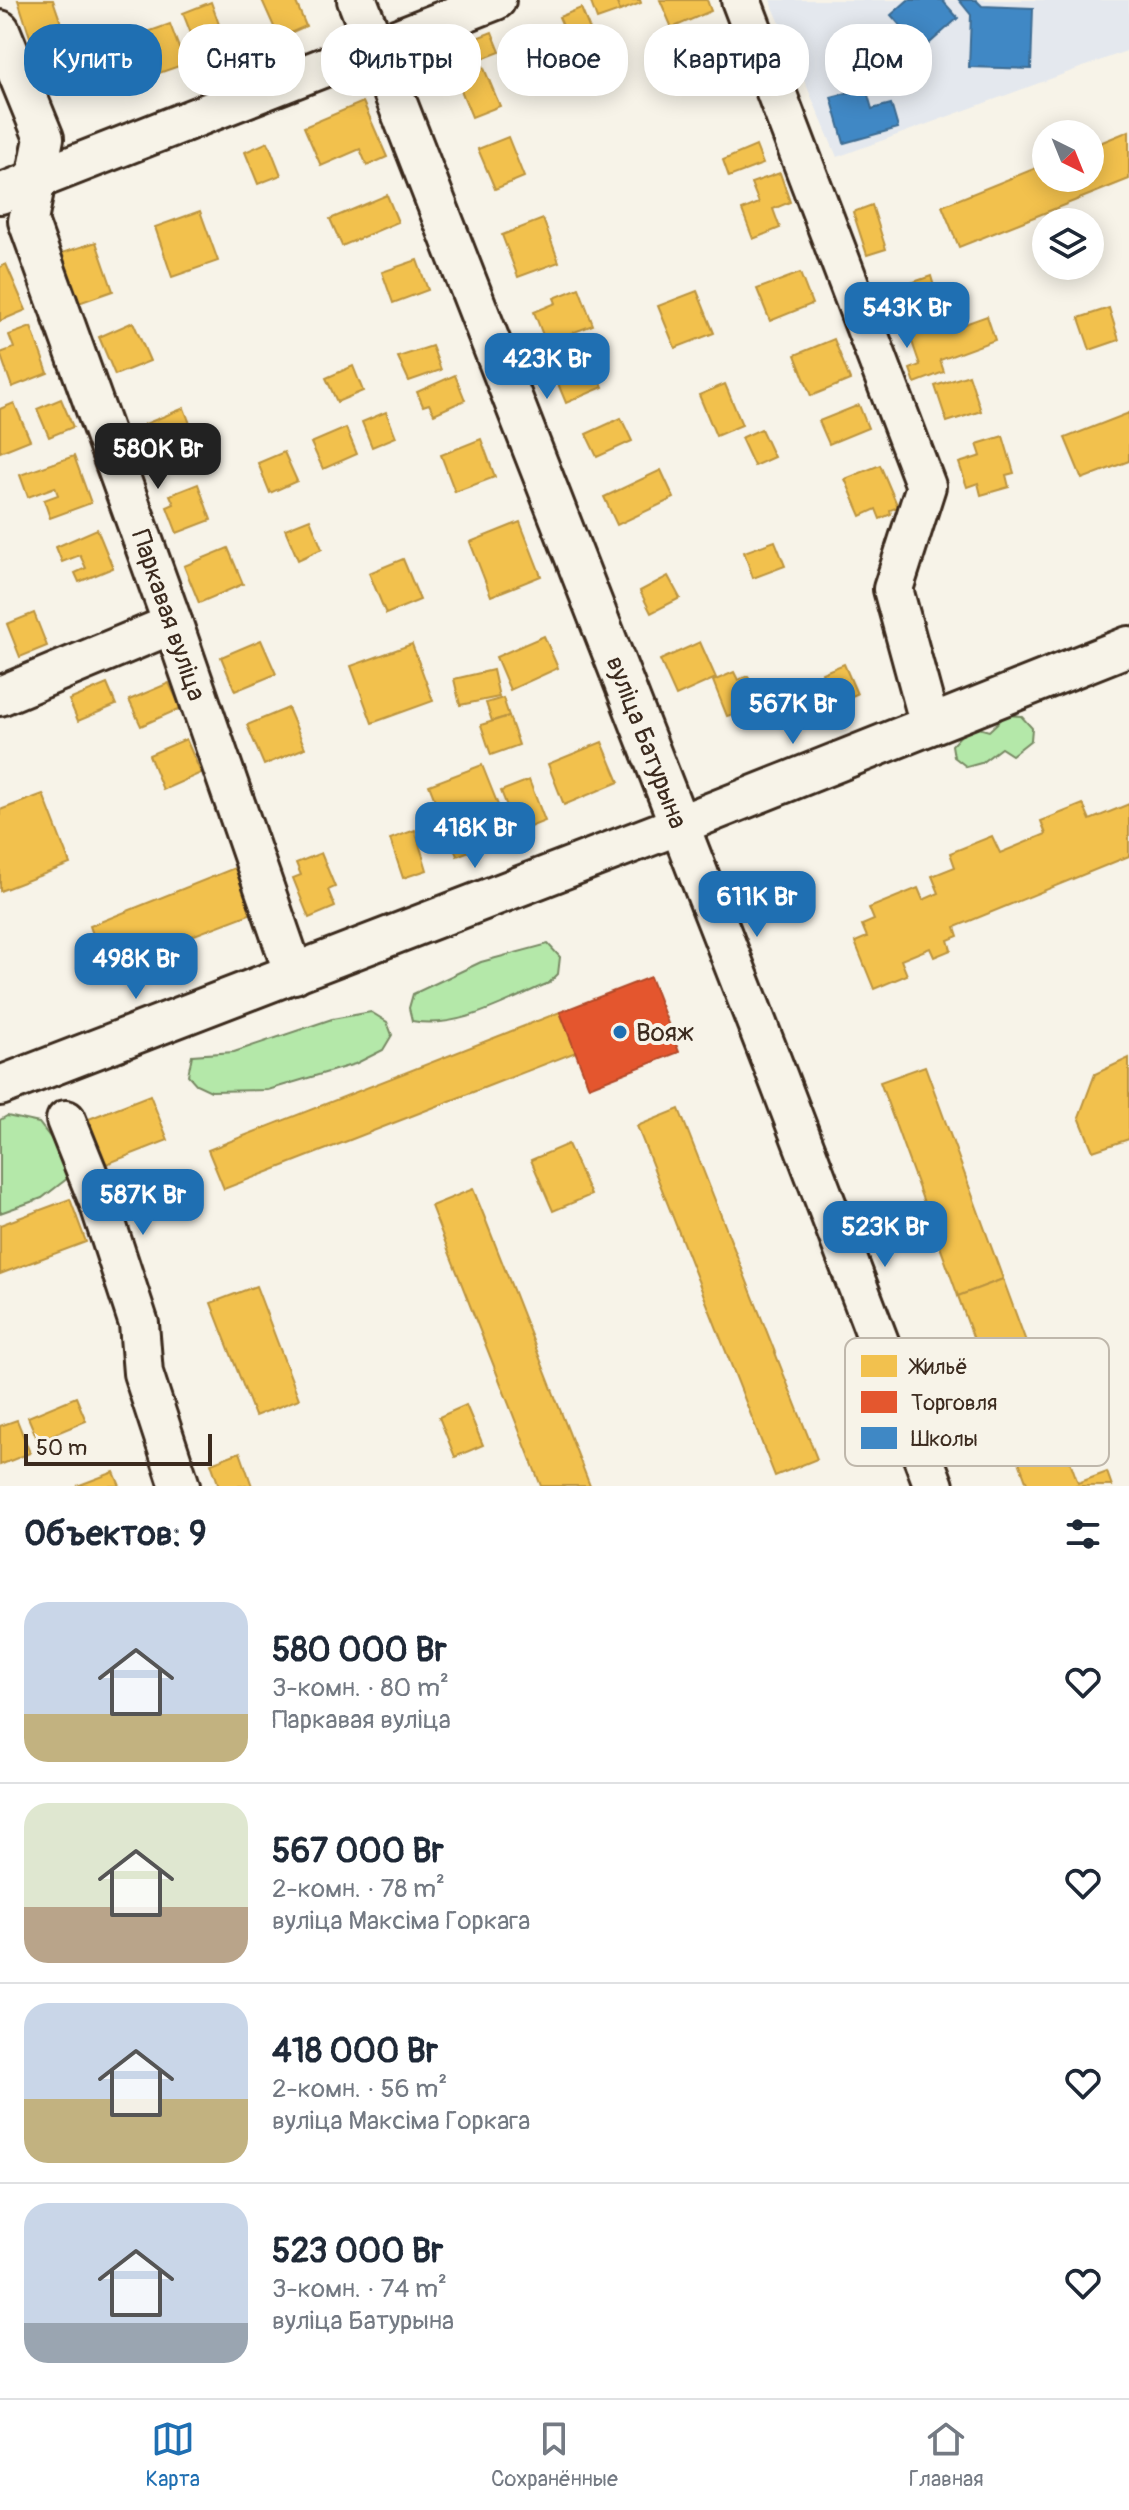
<!DOCTYPE html>
<html lang="ru">
<head>
<meta charset="utf-8">
<style>
  :root { --surface:#fff; --page:#f6f6f7; --text:#1f2937; --muted:#747a83; --line:#e0e1e3; --accent:#1f6fb2 }
  body { margin:0; font-family:Pangolin,sans-serif; background:var(--page); color:var(--text); height:100vh; display:flex; flex-direction:column; font-size:30px; white-space:nowrap }
  * { box-sizing:border-box; margin:0 }
  p { font-size:26px; color:var(--muted) }
  .icon { flex:none; width:44px; height:44px; fill:none; stroke:currentColor; stroke-width:2; stroke-linecap:round; stroke-linejoin:round }
  .map { position:relative; height:1486px; overflow:hidden }
  .details { display:flex; flex-direction:column; background:var(--surface); flex:1 }
  .details>* { flex:none }
  .guide { position:absolute; left:24px; top:24px; width:1082px; height:72px; display:flex; gap:16px }
  .needle { width:52px; rotate:137deg }
  .buttons { position:absolute; left:1032px; top:120px; display:grid; gap:16px }
  .buttons a { display:grid; place-items:center; width:72px; height:72px; border-radius:50%; background:var(--surface); box-shadow:0 4px 20px #0003; font-size:40px }
  .scale { position:absolute; left:24px; bottom:20px; width:188px; box-sizing:border-box; padding-left:8px; border:4px solid #3b2a1e; border-top:0; font-size:22px; line-height:28px; white-space:nowrap; color:#3b2a1e; -webkit-text-stroke:6px #f7f3e8; paint-order:stroke }
  .price { position:absolute; translate:-50% -68px; padding:0 18px; border-radius:16px; background:var(--accent); color:#fff; font-size:26px; line-height:52px; filter:drop-shadow(0 2px 4px #0008) }
  .price::after { content:''; position:absolute; left:50%; top:48px; width:24px; height:18px; margin-left:-12px; background:inherit; clip-path:polygon(0 0,100% 0,50% 100%) }
  .price.current { background:#222; color:#fff }
  ul { padding:0; list-style:none }
  li { display:flex; align-items:center; gap:24px; height:200px; padding:0 24px }
  li+li { border-top:2px solid var(--line) }
  li span { display:grid; place-items:center; flex:none; width:224px; height:160px; border-radius:24px; color:#555 }
  li>.icon { margin-inline-start:auto }
  span .icon { width:96px; height:96px; fill:#fffc; stroke-width:1 }
  li b { font-size:34px }
  h2 { display:flex; justify-content:space-between; align-items:center; height:96px; padding:0 24px; font-size:34px }
  .tag { padding:0 28px; border-radius:32px; background:var(--surface); box-shadow:0 4px 20px #0003; font-size:28px; line-height:72px }
  .tag.current { background:var(--accent); color:#fff }
  .menu { display:flex; justify-content:space-around; align-items:center; height:112px; border-top:2px solid var(--line); background:var(--surface); font-size:22px; color:var(--muted) }
  .menu a { display:grid; justify-items:center; gap:4px }
  .menu .current { color:var(--accent) }
  .map>svg:first-child { display:block }
</style>
</head>
<body>
<div class="map">
<svg width="1129" height="1486" viewBox="0 0 1129 1486">
  <rect width="100%" height="100%" fill="#f7f3e8"/>
  <filter id="ink" filterUnits="userSpaceOnUse"><feTurbulence type="fractalNoise" baseFrequency=".0125" numOctaves="2"/><feDisplacementMap in="SourceGraphic" scale="16" xChannelSelector="R" yChannelSelector="G"/><feConvolveMatrix kernelMatrix="1 2 1 2 8 2 1 2 1" color-interpolation-filters="sRGB"/></filter>
  <g filter="url(#ink)">
    <path fill="#e4e8ee" d="M 770,0 L 1129,0 L 1129,50 L 837,157 Z"/>
    <g fill="#b4e8a9" stroke="#788964" stroke-width="2">
      <path d="M 1006,715 L 1021,716 L 1032,728 L 1031,740 L 1012,755 L 1001,748 L 981,763 L 967,767 L 954,757 L 952,745 L 962,734 L 975,727 L 989,731 Z"/>
      <path d="M 548,944 L 560,957 L 558,974 L 549,983 C 507,1000 459,1030 412,1021 L 409,1008 L 413,994 L 481,962 Z"/>
      <path d="M 371,1012 L 387,1022 L 392,1035 L 383,1050 L 355,1064 L 268,1090 L 211,1091 L 196,1084 L 188,1075 L 192,1055 L 234,1052 L 332,1019 Z"/>
      <path d="M 7,1116 L 39,1123 L 68,1160 L 68,1178 L 42,1198 L 0,1213 L 0,1120 Z"/>
    </g>
    <g fill="#f2c14e" stroke="#bb9440" stroke-width="2">
      <path d="M 18,0 L 53,0 L 62,26 L 30,37 Z"/>
      <path d="M 262,0 L 295,0 L 306,26 L 279,38 Z"/>
      <path d="M 590,0 L 616,0 L 620,11 L 597,19 Z"/>
      <path d="M 616,0 L 640,0 L 641,3 L 620,11 Z"/>
      <path d="M 660,0 L 707,0 L 711,11 L 672,28 Z"/>
      <path d="M 211,2 L 231,58 L 223,61 L 219,50 L 200,57 L 183,13 Z"/>
      <path d="M 581,8 L 597,47 L 576,57 L 573,51 L 565,54 L 555,30 L 563,26 L 559,17 Z"/>
      <path d="M 170,24 L 185,64 L 122,86 L 108,46 Z"/>
      <path d="M 492,32 L 500,52 L 469,64 L 461,44 Z"/>
      <path d="M 719,47 L 730,75 L 702,86 L 691,58 Z"/>
      <path d="M 483,66 L 500,106 L 472,117 L 456,78 Z"/>
      <path d="M 363,102 L 387,157 L 367,166 L 360,149 L 321,166 L 304,127 Z"/>
      <path d="M 1129,131 L 1129,179 L 959,247 L 942,206 L 1046,164 L 1046,178 L 1090,178 L 1090,147 Z"/>
      <path d="M 508,137 L 524,177 L 495,189 L 478,149 Z"/>
      <path d="M 268,142 L 281,175 L 258,184 L 245,152 Z"/>
      <path d="M 756,146 L 763,164 L 729,177 L 723,160 Z"/>
      <path d="M 780,173 L 790,202 L 773,209 L 780,228 L 753,239 L 742,210 L 759,203 L 751,183 Z"/>
      <path d="M 387,195 L 398,222 L 342,246 L 330,219 Z"/>
      <path d="M 872,205 L 886,249 L 867,255 L 853,212 Z"/>
      <path d="M 200,211 L 218,261 L 172,277 L 155,227 Z"/>
      <path d="M 543,219 L 559,262 L 518,277 L 502,235 Z"/>
      <path d="M 96,242 L 113,291 L 76,304 L 59,254 Z"/>
      <path d="M 417,260 L 428,290 L 393,303 L 382,272 Z"/>
      <path d="M 6,264 L 26,310 L 0,321 L 0,267 Z"/>
      <path d="M 800,273 L 812,304 L 770,321 L 757,289 Z"/>
      <path d="M 931,276 L 938,300 L 895,314 L 887,291 Z"/>
      <path d="M 579,288 L 593,325 L 546,343 L 534,312 L 556,303 L 554,298 Z"/>
      <path d="M 697,291 L 714,333 L 675,348 L 658,306 Z"/>
      <path d="M 1109,308 L 1119,340 L 1090,350 L 1079,318 Z"/>
      <path d="M 987,316 L 995,340 L 940,360 L 944,372 L 915,383 L 910,369 L 920,365 L 909,333 L 933,324 L 937,334 Z"/>
      <path d="M 133,322 L 150,361 L 115,375 L 99,337 Z"/>
      <path d="M 31,327 L 48,373 L 12,387 L 0,353 L 14,348 L 9,335 Z"/>
      <path d="M 834,339 L 850,380 L 811,396 L 795,355 Z"/>
      <path d="M 432,346 L 441,370 L 409,381 L 398,357 Z"/>
      <path d="M 591,359 L 603,387 L 566,403 L 554,374 Z"/>
      <path d="M 353,366 L 363,391 L 337,402 L 326,378 Z"/>
      <path d="M 455,375 L 465,400 L 434,414 L 429,404 L 423,406 L 417,392 Z"/>
      <path d="M 969,375 L 981,411 L 947,422 L 935,386 Z"/>
      <path d="M 725,384 L 742,425 L 716,436 L 699,395 Z"/>
      <path d="M 61,399 L 73,427 L 49,437 L 37,409 Z"/>
      <path d="M 14,403 L 30,440 L 0,452 L 0,409 Z"/>
      <path d="M 859,405 L 868,428 L 829,444 L 819,421 Z"/>
      <path d="M 184,408 L 197,442 L 148,462 L 138,438 L 149,434 L 145,424 Z"/>
      <path d="M 386,412 L 396,437 L 372,447 L 362,422 Z"/>
      <path d="M 1129,413 L 1129,461 L 1082,479 L 1065,438 Z"/>
      <path d="M 621,418 L 632,441 L 597,457 L 586,434 Z"/>
      <path d="M 346,428 L 357,454 L 323,469 L 311,443 Z"/>
      <path d="M 761,429 L 774,457 L 754,466 L 741,438 Z"/>
      <path d="M 1003,436 L 1014,473 L 1006,475 L 1009,487 L 981,495 L 978,483 L 967,487 L 959,463 L 981,456 L 977,444 Z"/>
      <path d="M 481,439 L 495,477 L 455,492 L 441,455 Z"/>
      <path d="M 284,452 L 297,481 L 270,493 L 258,463 Z"/>
      <path d="M 74,456 L 91,503 L 50,518 L 44,500 L 58,495 L 55,487 L 28,497 L 20,475 Z"/>
      <path d="M 880,465 L 898,507 L 890,510 L 891,514 L 880,519 L 876,509 L 861,516 L 845,479 Z"/>
      <path d="M 661,470 L 674,498 L 617,525 L 604,497 Z"/>
      <path d="M 198,484 L 211,520 L 177,533 L 167,507 L 174,504 L 170,495 Z"/>
      <path d="M 310,519 L 322,549 L 298,560 L 285,529 Z"/>
      <path d="M 520,522 L 541,576 L 491,596 L 470,542 Z"/>
      <path d="M 97,529 L 113,568 L 79,582 L 75,573 L 86,568 L 80,555 L 62,562 L 56,547 Z"/>
      <path d="M 775,541 L 785,566 L 753,578 L 744,552 Z"/>
      <path d="M 228,548 L 243,584 L 199,603 L 184,566 Z"/>
      <path d="M 403,559 L 420,600 L 386,614 L 369,573 Z"/>
      <path d="M 668,576 L 680,598 L 651,613 L 640,591 Z"/>
      <path d="M 34,613 L 47,646 L 20,657 L 7,624 Z"/>
      <path d="M 544,636 L 558,668 L 510,690 L 496,657 Z"/>
      <path d="M 261,640 L 276,674 L 235,691 L 221,657 Z"/>
      <path d="M 700,642 L 716,678 L 676,696 L 660,660 Z"/>
      <path d="M 412,644 L 433,701 L 372,723 L 351,666 Z"/>
      <path d="M 844,664 L 857,694 L 834,703 L 822,673 Z"/>
      <path d="M 493,670 L 499,697 L 460,705 L 454,679 Z"/>
      <path d="M 734,672 L 738,680 L 748,676 L 763,713 L 741,723 L 737,713 L 727,716 L 713,681 Z"/>
      <path d="M 169,683 L 181,708 L 141,726 L 129,700 Z"/>
      <path d="M 107,684 L 116,705 L 78,721 L 69,700 Z"/>
      <path d="M 503,698 L 509,716 L 492,721 L 486,703 Z"/>
      <path d="M 288,708 L 305,748 L 264,765 L 247,725 Z"/>
      <path d="M 509,716 L 519,745 L 491,755 L 481,725 Z"/>
      <path d="M 186,739 L 201,773 L 163,790 L 149,755 Z"/>
      <path d="M 602,742 L 619,782 L 564,805 L 548,764 Z"/>
      <path d="M 482,765 L 510,835 L 457,856 L 429,785 Z"/>
      <path d="M 529,780 L 545,821 L 510,835 L 501,812 L 508,809 L 501,791 Z"/>
      <path d="M 43,794 L 70,864 L 0,891 L 0,810 Z"/>
      <path d="M 1083,804 L 1090,820 L 1129,804 L 1129,856 L 955,927 L 958,936 L 948,940 L 951,950 L 934,957 L 930,948 L 901,960 L 907,975 L 874,989 L 855,942 L 867,937 L 862,925 L 874,920 L 869,908 L 918,888 L 923,900 L 939,893 L 932,876 L 955,867 L 950,853 L 992,836 L 1000,853 L 1046,834 L 1041,821 Z"/>
      <path d="M 415,830 L 427,870 L 403,878 L 390,839 Z"/>
      <path d="M 321,853 L 335,887 L 328,890 L 335,907 L 309,918 L 293,878 L 301,875 L 296,863 Z"/>
      <path d="M 237,867 L 255,912 L 105,969 L 90,926 Z"/>
      <path d="M 560,1012 L 576,1052 L 224,1189 L 208,1150 Z"/>
      <path d="M 1129,1058 L 1129,1139 L 1093,1151 L 1079,1117 L 1095,1074 Z"/>
      <path d="M 925,1066 L 1003,1279 L 958,1296 L 880,1082 Z"/>
      <path d="M 150,1095 L 168,1140 L 104,1165 L 86,1120 Z"/>
      <path d="M 679,1109 L 817,1459 L 775,1476 L 637,1126 Z"/>
      <path d="M 568,1144 L 591,1195 L 553,1211 L 531,1160 Z"/>
      <path d="M 473,1189 L 484,1216 L 590,1486 L 541,1486 L 431,1206 Z"/>
      <path d="M 70,1199 L 86,1242 L 0,1274 L 0,1225 Z"/>
      <path d="M 1003,1279 L 1078,1483 L 1107,1472 L 1112,1486 L 1028,1486 L 958,1296 Z"/>
      <path d="M 256,1286 L 299,1399 L 255,1416 L 211,1303 Z"/>
      <path d="M 76,1397 L 86,1421 L 38,1441 L 28,1417 Z"/>
      <path d="M 466,1405 L 483,1445 L 455,1457 L 439,1417 Z"/>
      <path d="M 17,1420 L 30,1453 L 0,1465 L 0,1426 Z"/>
      <path d="M 240,1452 L 252,1486 L 219,1486 L 211,1463 Z"/>
      <path d="M 114,1472 L 120,1486 L 77,1486 Z"/>
    </g>
    <path fill="#e4572e" stroke="#b14a29" stroke-width="2" d="M 650,977 L 679,1052 L 589,1087 L 560,1012 Z"/>
    <g fill="#3f88c5" stroke="#3e6c93" stroke-width="2">
      <path d="M 908,0 L 942,0 L 958,18 L 922,50 L 891,15 Z"/>
      <path d="M 959,0 L 976,0 L 982,6 L 1033,8 L 1031,69 L 969,67 L 971,15 Z"/>
      <path d="M 866,88 L 872,109 L 891,104 L 898,128 L 844,143 L 831,97 Z"/>
    </g>
    <g fill="none" stroke-linecap="round" stroke-linejoin="round">
      <g stroke="#3b2a1e" stroke-width="44">
        <g id="minor">
          <path d="M 357,0 L 777,1075 L 934,1486"/>
          <path d="M 741,0 L 926,486 L 893,589 L 930,725"/>
          <path d="M 0,30 L 44,138 L 28,221 L 173,624 L 294,974"/>
          <path d="M 0,194 L 496,0"/>
          <path d="M 0,696 L 173,624"/>
          <path d="M 0,1086 L 679,825 L 1129,646"/>
          <path d="M 66,1120 L 99,1202 L 139,1324 L 143,1373 L 180,1486"/>
        </g>
      </g>
      <use href="#minor" stroke="#f7f3e8" stroke-width="38"/>
    </g>
  </g>
  <circle fill="#1f6fb2" stroke="#f7f3e8" stroke-width="3" cx="620" cy="1032" r="8"/>
  <g text-anchor="middle" stroke-width="8" stroke-linejoin="round" paint-order="stroke">
    <g font-size="26" fill="#3b2a1e" stroke="#f7f3e8">
      <text transform="translate(169 615) rotate(71)" y="9">Паркавая вуліца</text>
      <text transform="translate(647 742) rotate(69)" y="9">вуліца Батурына</text>
    </g>
    <g font-size="26" fill="#3b2a1e" stroke="#f7f3e8" text-anchor="start">
      <text x="636" y="1041">Вояж</text>
    </g>
  </g>
  <rect x="845" y="1338" width="264" height="128" rx="12" fill="#f7f3e8" stroke="#bfb7ab" stroke-width="2"/>
  <rect x="861" y="1355" width="36" height="22" fill="#f2c14e"/>
  <rect x="861" y="1391" width="36" height="22" fill="#e4572e"/>
  <rect x="861" y="1427" width="36" height="22" fill="#3f88c5"/>
  <g font-size="22" fill="#3b2a1e">
    <text x="911" y="1374">Жильё</text>
    <text x="911" y="1410">Торговля</text>
    <text x="911" y="1446">Школы</text>
  </g>
</svg>
<div class="buttons">
<a><svg class="needle" viewBox="-14 -14 28 28"><path d="M0-13l5 13h-10z" fill="#e53935"/><path d="M0 13l5-13h-10z" fill="#747a83"/></svg></a>
<a><svg class="icon" aria-label="layers" viewBox="0 0 24 24"><path d="M12 4l9 5-9 5-9-5zM3 14l9 5 9-5"/></svg></a>
</div>
<div class="scale">50 m</div>
<b class="price" style="left:907px;top:350px">543K Br</b>
<b class="price" style="left:547px;top:401px">423K Br</b>
<b class="price current" style="left:158px;top:491px">580K Br</b>
<b class="price" style="left:793px;top:746px">567K Br</b>
<b class="price" style="left:475px;top:870px">418K Br</b>
<b class="price" style="left:757px;top:939px">611K Br</b>
<b class="price" style="left:136px;top:1001px">498K Br</b>
<b class="price" style="left:143px;top:1237px">587K Br</b>
<b class="price" style="left:885px;top:1269px">523K Br</b>
<div class="guide">
<a class="tag current">Купить</a>
<a class="tag">Снять</a>
<a class="tag">Фильтры</a>
<a class="tag">Новое</a>
<a class="tag">Квартира</a>
<a class="tag">Дом</a>
</div>
</div>
<section class="details">
<h2>Объектов: 9<svg class="icon" aria-label="filters" viewBox="0 0 24 24"><path d="M4 7h16M4 17h16"/><circle cx="9" cy="7" r="2"/><circle cx="15" cy="17" r="2"/></svg></h2>
<ul>
<li><span style="background:linear-gradient(#c9d6e8 70%,#c2b280 0)"><svg class="icon" aria-label="home" viewBox="0 0 24 24"><path d="M3 11l9-7 9 7M6 9v11h12V9"/></svg></span><div><b>580 000 Br</b><p>3-комн. · 80 m²</p><p>Паркавая вуліца</p></div><svg class="icon" aria-label="heart" viewBox="0 0 24 24"><path d="M12 20l-8-8c-3-5 5-10 8-4 3-6 11-1 8 4z"/></svg></li>
<li><span style="background:linear-gradient(#dfe7d0 65%,#b9a48a 0)"><svg class="icon" aria-label="home" viewBox="0 0 24 24"><path d="M3 11l9-7 9 7M6 9v11h12V9"/></svg></span><div><b>567 000 Br</b><p>2-комн. · 78 m²</p><p>вуліца Максіма Горкага</p></div><svg class="icon" aria-label="heart" viewBox="0 0 24 24"><path d="M12 20l-8-8c-3-5 5-10 8-4 3-6 11-1 8 4z"/></svg></li>
<li><span style="background:linear-gradient(#c9d6e8 60%,#c2b280 0)"><svg class="icon" aria-label="home" viewBox="0 0 24 24"><path d="M3 11l9-7 9 7M6 9v11h12V9"/></svg></span><div><b>418 000 Br</b><p>2-комн. · 56 m²</p><p>вуліца Максіма Горкага</p></div><svg class="icon" aria-label="heart" viewBox="0 0 24 24"><path d="M12 20l-8-8c-3-5 5-10 8-4 3-6 11-1 8 4z"/></svg></li>
<li><span style="background:linear-gradient(#c9d6e8 75%,#9aa5b1 0)"><svg class="icon" aria-label="home" viewBox="0 0 24 24"><path d="M3 11l9-7 9 7M6 9v11h12V9"/></svg></span><div><b>523 000 Br</b><p>3-комн. · 74 m²</p><p>вуліца Батурына</p></div><svg class="icon" aria-label="heart" viewBox="0 0 24 24"><path d="M12 20l-8-8c-3-5 5-10 8-4 3-6 11-1 8 4z"/></svg></li>
</ul>
</section>
<nav class="menu">
<a class="current"><svg class="icon" aria-label="map" viewBox="0 0 24 24"><path d="M3 6l6-2 6 2 6-2v14l-6 2-6-2-6 2zM9 4v14M15 6v14"/></svg>Карта</a>
<a><svg class="icon" aria-label="saved" viewBox="0 0 24 24"><path d="M7 4h10v16l-5-4-5 4z"/></svg>Сохранённые</a>
<a><svg class="icon" aria-label="home" viewBox="0 0 24 24"><path d="M3 11l9-7 9 7M6 9v11h12V9"/></svg>Главная</a>
</nav>
</body>
</html>
